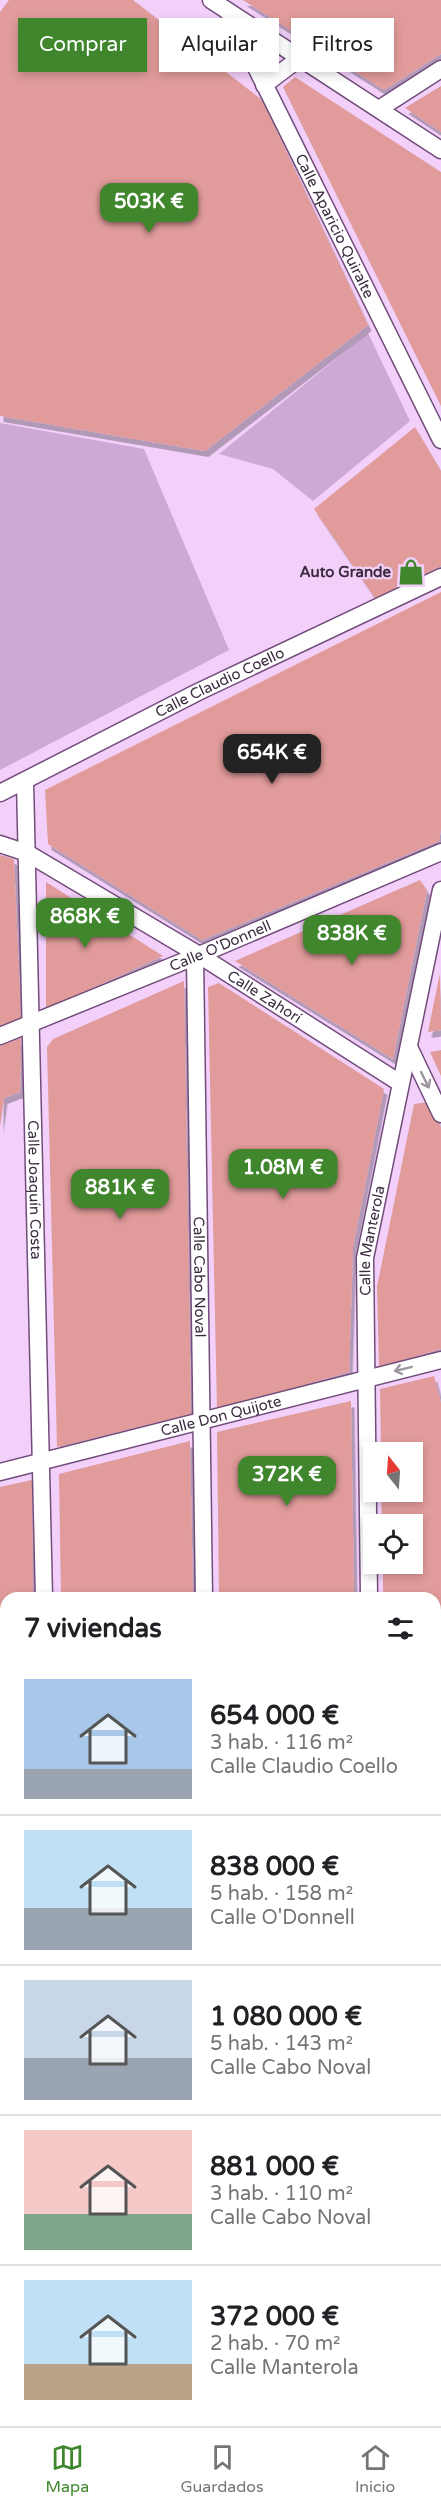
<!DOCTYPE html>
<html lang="es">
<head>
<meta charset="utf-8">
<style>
  :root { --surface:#fff; --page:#f2f2f2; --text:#202124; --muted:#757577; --line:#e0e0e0; --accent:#3f862c }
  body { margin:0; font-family:"Varela Round",sans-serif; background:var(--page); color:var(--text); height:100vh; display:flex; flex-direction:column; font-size:22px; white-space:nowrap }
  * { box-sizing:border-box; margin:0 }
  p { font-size:20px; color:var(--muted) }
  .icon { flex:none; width:33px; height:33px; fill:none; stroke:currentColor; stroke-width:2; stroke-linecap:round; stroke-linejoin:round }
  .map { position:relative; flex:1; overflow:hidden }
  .details { position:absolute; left:0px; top:1592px; width:441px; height:836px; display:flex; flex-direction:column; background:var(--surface); border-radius:18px 18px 0 0; box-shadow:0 3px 9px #0003 }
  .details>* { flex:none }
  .hud { position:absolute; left:18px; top:18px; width:405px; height:54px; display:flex; gap:12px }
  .needle { width:39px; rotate:343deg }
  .fabs { position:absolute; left:363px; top:1442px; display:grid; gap:12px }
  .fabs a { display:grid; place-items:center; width:60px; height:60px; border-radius:0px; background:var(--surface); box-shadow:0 3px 9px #0003; font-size:30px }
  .price { position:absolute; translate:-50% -51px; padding:0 14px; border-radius:12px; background:var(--accent); color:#fff; font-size:20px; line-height:39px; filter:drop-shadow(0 2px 3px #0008) }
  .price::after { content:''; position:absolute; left:50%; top:36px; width:18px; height:14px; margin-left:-9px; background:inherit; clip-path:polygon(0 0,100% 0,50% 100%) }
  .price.active { background:#222; color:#fff }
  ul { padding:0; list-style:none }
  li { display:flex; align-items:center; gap:18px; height:150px; padding:0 24px }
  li+li { border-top:2px solid var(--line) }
  li span { display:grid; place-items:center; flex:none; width:168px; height:120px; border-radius:0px; color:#555 }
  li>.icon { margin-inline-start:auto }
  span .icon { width:72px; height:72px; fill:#fffc; stroke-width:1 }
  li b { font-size:26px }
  h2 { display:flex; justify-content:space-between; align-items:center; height:72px; padding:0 24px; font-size:26px }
  .tag { padding:0 21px; border-radius:0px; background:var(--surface); box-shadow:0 3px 9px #0003; font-size:21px; line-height:54px }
  .tag.active { background:var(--accent); color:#fff }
  .dock { display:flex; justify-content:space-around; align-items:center; height:84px; border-top:2px solid var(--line); background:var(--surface); font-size:16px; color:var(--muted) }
  .dock a { display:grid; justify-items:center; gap:3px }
  .dock .active { color:var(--accent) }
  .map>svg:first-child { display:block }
</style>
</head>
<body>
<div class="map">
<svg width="441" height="2426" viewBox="0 0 441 2426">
  <defs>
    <filter id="shadow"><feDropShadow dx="3.5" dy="6" stdDeviation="0" flood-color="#0004"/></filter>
  </defs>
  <rect width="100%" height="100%" fill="#f2d0fa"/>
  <g fill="#cda9d5">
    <path d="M 368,333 L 410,421 L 313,501 L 273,469 L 219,454 Z"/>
    <path d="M 0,423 L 144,449 L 229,650 L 0,770 Z"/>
    <path d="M 441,1933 L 441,1978 L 435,1968 L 435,1935 Z"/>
  </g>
  <g fill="#e09b9a" filter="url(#shadow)">
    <path d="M 9,0 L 133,0 L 262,100 L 368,325 L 205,451 L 0,416 L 0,12 Z"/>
    <path d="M 243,0 L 441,0 L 441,54 L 384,90 Z"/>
    <path d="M 295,77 L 441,172 L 441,406 L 283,87 Z"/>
    <path d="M 441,86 L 441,132 L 405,108 Z"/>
    <path d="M 415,427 L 441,471 L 441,566 L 375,598 L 314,509 Z"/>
    <path d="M 441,592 L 441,829 L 439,841 L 202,940 L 48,844 L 45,790 Z"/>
    <path d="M 0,855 L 14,859 L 21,1020 L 0,1028 Z"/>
    <path d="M 420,880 L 427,890 L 393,1059 L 235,961 Z"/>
    <path d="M 46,882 L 163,956 L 46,1009 Z"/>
    <path d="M 440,973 L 441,1030 L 428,1032 Z"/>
    <path d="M 184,981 L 191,1414 L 57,1447 L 47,1047 L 53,1039 Z"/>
    <path d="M 219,983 L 384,1089 L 353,1247 L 349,1372 L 217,1410 L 208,987 Z"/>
    <path d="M 21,1038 L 20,1092 L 4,1098 L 0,1127 L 0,1046 Z"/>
    <path d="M 441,1050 L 441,1076 L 430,1052 Z"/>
    <path d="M 429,1102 L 441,1128 L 441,1349 L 379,1367 L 377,1287 L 414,1104 Z"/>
    <path d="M 434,1376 L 441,1403 L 441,1908 L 435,1910 L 435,1598 L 383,1598 L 383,1563 L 412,1563 L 412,1524 L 382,1524 L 381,1491 L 412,1491 L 412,1452 L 381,1452 L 380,1389 Z"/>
    <path d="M 351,1401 L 354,1598 L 219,1598 L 217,1432 Z"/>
    <path d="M 190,1441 L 193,1598 L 61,1598 L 59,1474 Z"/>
    <path d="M 32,1480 L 33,1598 L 6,1598 L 6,1871 L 0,1870 L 0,1487 Z"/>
    <path d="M 6,1895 L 6,2047 L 0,2049 L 0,1896 Z"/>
    <path d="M 435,2008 L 441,2018 L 441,2232 L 435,2237 Z"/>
    <path d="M 6,2086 L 6,2400 L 0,2402 L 0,2088 Z"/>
    <path d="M 438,2288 L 441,2307 L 441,2426 L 392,2426 L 391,2421 L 435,2421 L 435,2291 Z"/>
    <path d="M 36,2421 L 44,2421 L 45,2426 L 21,2426 Z"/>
    <rect x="70" y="2421" width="130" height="5"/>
    <path d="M 229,2421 L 367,2421 L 368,2426 L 229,2426 Z"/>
  </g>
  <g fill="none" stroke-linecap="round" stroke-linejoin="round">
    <g stroke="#724d7b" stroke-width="19">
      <g id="street">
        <path d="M 211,0 L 441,150"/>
        <path id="s1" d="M 228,11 L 441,440"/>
        <path d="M 264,85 L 300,58"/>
        <path d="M 379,109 L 441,69"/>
        <path id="s2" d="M 25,782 L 44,1598"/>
        <path id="s3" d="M 0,793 L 198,692 L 441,577"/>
        <path id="s4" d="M 0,844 L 27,853 L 199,955 L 400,1083"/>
        <path id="s5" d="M 195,957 L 204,1598"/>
        <path id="s6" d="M 0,1036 L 199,955 L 441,852"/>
        <path d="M 409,1047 L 441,1114"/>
        <path id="s7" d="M 0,1472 L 441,1360"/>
        <path id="s8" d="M 369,1598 L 365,1258 L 441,890"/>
        <path d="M 435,1920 L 441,1918"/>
        <path d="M 435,1993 L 441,2003"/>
        <path d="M 0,2068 L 6,2066"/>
        <path d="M 435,2265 L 441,2260"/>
        <path d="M 0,2418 L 6,2416"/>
        <path d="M 55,2421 L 55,2426"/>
        <path d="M 214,2421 L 214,2426"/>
        <path d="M 381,2421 L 381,2426"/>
      </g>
    </g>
    <use href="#street" stroke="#fff" stroke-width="16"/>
  </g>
  <defs><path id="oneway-shaft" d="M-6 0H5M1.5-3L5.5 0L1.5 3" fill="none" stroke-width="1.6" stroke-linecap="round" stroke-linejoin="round" transform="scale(1.5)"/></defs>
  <g stroke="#9d959f">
    <use href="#oneway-shaft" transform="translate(425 1080) rotate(64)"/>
    <use href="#oneway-shaft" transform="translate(403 1369) rotate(166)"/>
  </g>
  <defs>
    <g id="shop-bare" transform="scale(2.07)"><path d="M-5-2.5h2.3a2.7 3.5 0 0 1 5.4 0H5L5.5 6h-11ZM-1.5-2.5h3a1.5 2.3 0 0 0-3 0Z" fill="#3f862c" stroke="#f2d0fa" stroke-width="2.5" paint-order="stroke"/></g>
  </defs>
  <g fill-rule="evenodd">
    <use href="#shop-bare" x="411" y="572"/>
  </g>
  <g text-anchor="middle" stroke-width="4.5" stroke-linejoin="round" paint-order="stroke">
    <g font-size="15" fill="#3b2b3f" stroke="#f2d0fa">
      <text dy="5" stroke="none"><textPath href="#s1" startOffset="240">Calle Aparicio Quiralte</textPath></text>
      <text dy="5" stroke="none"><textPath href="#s3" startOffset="246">Calle Claudio Coello</textPath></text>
      <text dy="5" stroke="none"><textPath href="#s6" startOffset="238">Calle O'Donnell</textPath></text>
      <text dy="5" stroke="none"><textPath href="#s4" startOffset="306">Calle Zahorí</textPath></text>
      <text dy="5" stroke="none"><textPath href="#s2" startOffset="408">Calle Joaquín Costa</textPath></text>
      <text dy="5" stroke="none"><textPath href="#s8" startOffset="358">Calle Manterola</textPath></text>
      <text dy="5" stroke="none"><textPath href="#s5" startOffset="320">Calle Cabo Noval</textPath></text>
      <text dy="5" stroke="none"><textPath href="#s7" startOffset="228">Calle Don Quijote</textPath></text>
    </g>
    <g font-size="15" font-weight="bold" fill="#3b2b3f" stroke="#f2d0fa" text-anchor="end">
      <text x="391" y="577">Auto Grande</text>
    </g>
  </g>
</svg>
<div class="fabs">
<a><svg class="needle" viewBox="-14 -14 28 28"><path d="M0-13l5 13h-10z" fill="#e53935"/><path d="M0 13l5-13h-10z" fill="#757577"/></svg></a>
<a><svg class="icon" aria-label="locate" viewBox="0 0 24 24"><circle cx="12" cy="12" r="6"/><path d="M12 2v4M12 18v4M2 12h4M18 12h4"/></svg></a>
</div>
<b class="price" style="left:149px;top:234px">503K €</b>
<b class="price active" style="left:272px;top:785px">654K €</b>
<b class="price" style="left:85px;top:949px">868K €</b>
<b class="price" style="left:352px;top:966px">838K €</b>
<b class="price" style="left:283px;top:1200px">1.08M €</b>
<b class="price" style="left:120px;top:1220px">881K €</b>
<b class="price" style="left:287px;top:1507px">372K €</b>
<div class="hud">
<a class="tag active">Comprar</a>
<a class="tag">Alquilar</a>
<a class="tag">Filtros</a>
</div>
<section class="details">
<h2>7 viviendas<svg class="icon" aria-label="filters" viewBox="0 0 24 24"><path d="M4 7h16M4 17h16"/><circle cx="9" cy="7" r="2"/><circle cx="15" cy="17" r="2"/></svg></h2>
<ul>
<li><span style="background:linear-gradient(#a9c7e8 75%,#9aa5b1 0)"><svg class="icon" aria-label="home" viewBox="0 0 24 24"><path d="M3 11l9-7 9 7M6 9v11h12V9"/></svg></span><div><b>654 000 €</b><p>3 hab. · 116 m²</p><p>Calle Claudio Coello</p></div></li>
<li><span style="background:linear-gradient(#bfe0f5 65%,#9aa5b1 0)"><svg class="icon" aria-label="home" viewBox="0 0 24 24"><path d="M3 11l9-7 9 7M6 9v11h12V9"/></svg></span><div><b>838 000 €</b><p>5 hab. · 158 m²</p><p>Calle O'Donnell</p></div></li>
<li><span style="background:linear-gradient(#c9d6e8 65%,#9aa5b1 0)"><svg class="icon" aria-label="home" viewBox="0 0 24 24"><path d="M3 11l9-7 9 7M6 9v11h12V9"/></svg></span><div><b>1 080 000 €</b><p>5 hab. · 143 m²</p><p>Calle Cabo Noval</p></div></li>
<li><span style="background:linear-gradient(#f6c9c9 70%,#7fa58c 0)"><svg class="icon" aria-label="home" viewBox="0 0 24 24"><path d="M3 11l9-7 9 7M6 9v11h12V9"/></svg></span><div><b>881 000 €</b><p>3 hab. · 110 m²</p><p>Calle Cabo Noval</p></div></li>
<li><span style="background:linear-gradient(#bfe0f5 70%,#b9a48a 0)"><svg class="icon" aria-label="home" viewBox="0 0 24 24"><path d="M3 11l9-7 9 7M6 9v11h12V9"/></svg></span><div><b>372 000 €</b><p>2 hab. · 70 m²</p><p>Calle Manterola</p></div></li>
</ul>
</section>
</div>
<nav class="dock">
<a class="active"><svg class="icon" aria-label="map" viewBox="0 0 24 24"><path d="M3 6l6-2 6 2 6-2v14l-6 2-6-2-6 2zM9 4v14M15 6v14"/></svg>Mapa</a>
<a><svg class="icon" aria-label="saved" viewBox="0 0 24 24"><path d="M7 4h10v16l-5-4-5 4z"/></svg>Guardados</a>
<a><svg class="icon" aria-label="home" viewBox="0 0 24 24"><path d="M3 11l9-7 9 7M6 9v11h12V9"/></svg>Inicio</a>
</nav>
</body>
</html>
